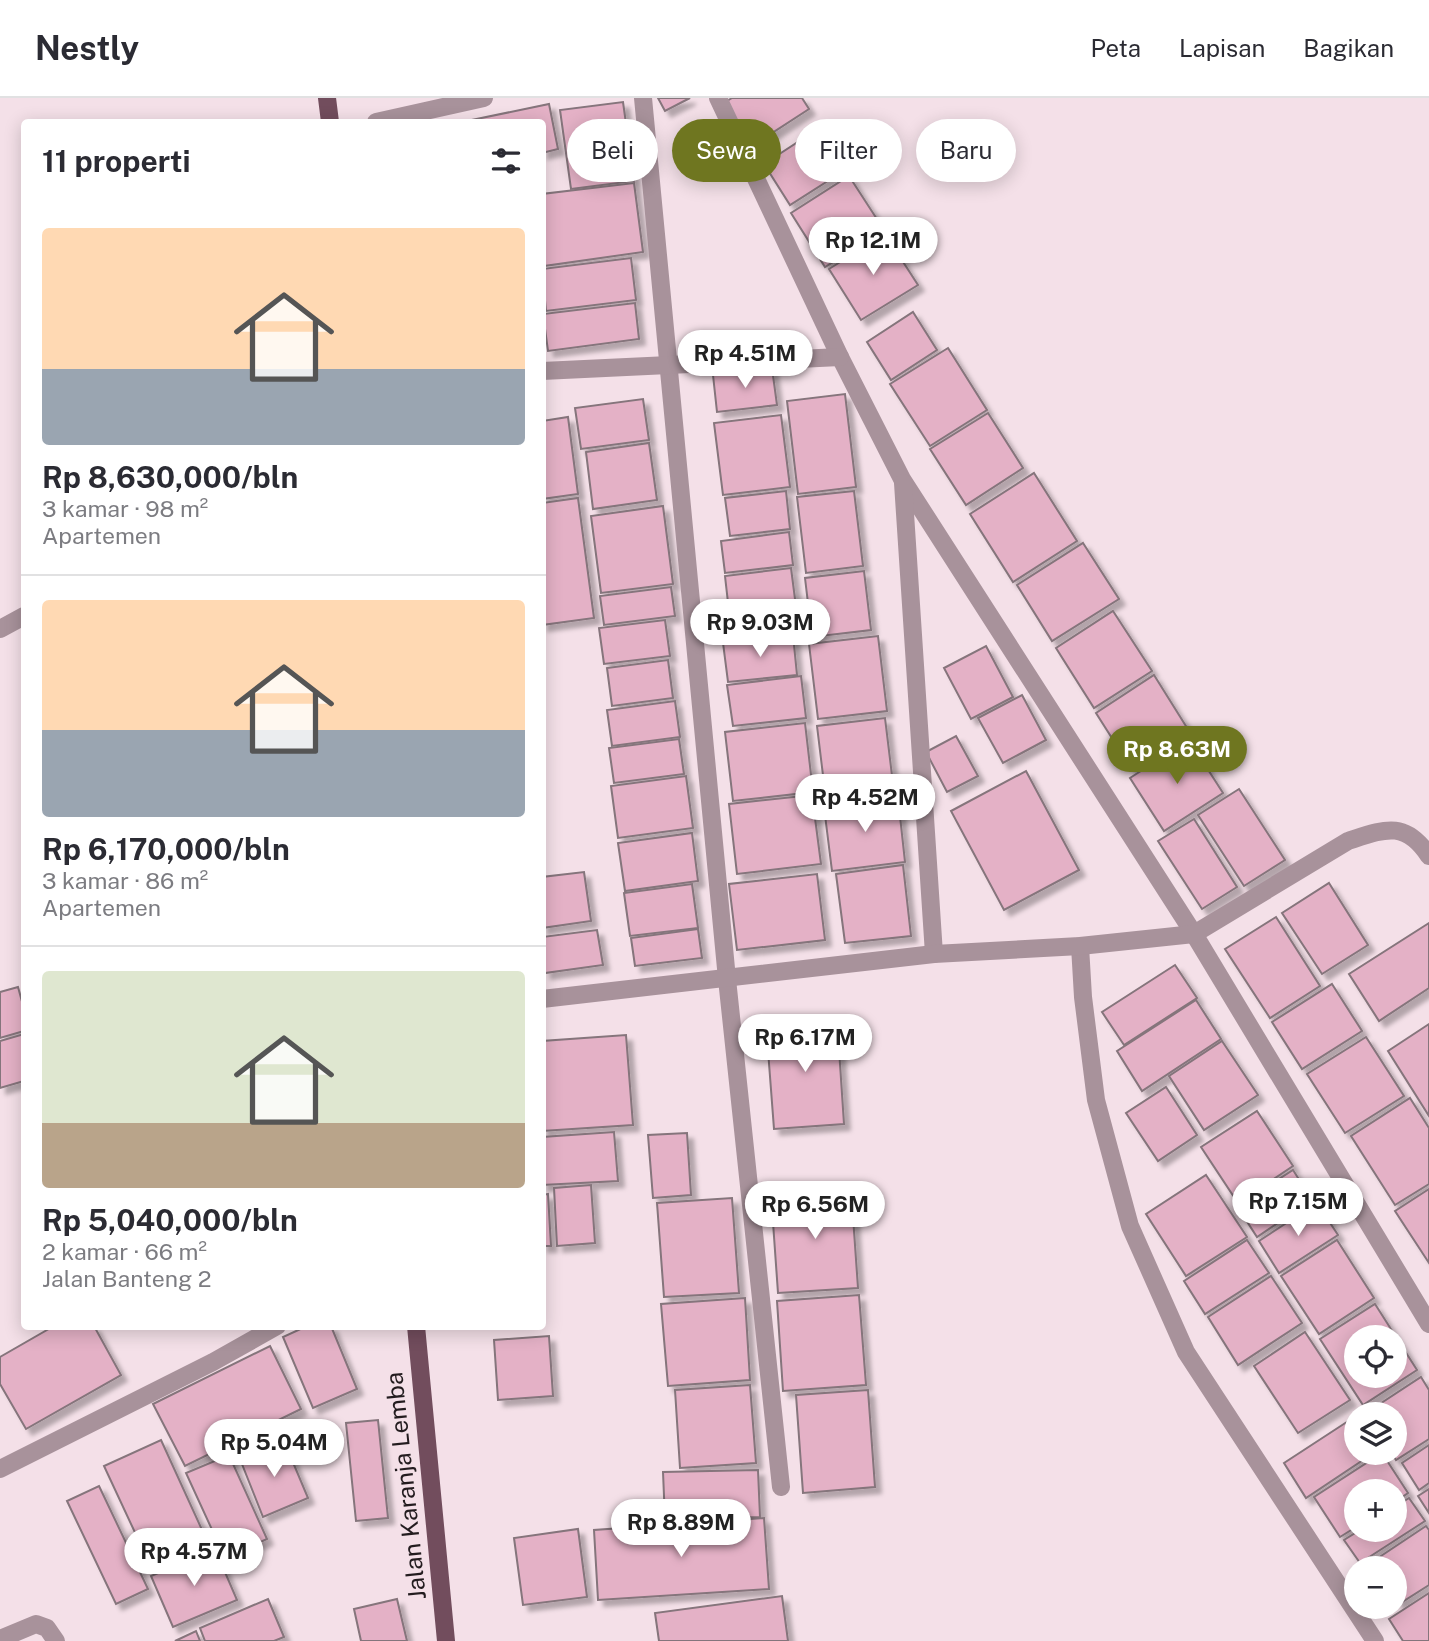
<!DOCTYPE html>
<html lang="id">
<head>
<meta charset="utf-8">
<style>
  :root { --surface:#fff; --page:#f7f7f7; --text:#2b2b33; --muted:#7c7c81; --line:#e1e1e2; --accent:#6f7620 }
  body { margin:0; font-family:"Public Sans",sans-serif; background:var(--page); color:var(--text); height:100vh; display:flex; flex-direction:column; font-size:26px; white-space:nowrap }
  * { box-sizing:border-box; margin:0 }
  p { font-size:23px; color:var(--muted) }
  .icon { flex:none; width:38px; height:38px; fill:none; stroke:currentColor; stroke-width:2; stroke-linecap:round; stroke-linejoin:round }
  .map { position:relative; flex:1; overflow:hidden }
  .panel { position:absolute; left:21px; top:21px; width:525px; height:1211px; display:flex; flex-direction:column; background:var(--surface); border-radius:7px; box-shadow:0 4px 18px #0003 }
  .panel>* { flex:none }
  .guide { position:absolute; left:567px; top:21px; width:665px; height:63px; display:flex; gap:14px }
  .tools { position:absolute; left:1344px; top:1227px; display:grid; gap:14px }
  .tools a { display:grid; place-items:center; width:63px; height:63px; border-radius:50%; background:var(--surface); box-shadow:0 4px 18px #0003; font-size:35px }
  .price { position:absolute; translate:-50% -60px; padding:0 16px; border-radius:24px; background:#fff; color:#222; font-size:23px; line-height:46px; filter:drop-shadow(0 2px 4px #0008) }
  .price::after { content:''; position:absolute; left:50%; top:42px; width:21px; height:16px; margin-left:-10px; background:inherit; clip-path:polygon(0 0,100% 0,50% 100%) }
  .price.current { background:var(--accent); color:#fff }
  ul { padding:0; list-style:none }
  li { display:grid; align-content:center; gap:14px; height:371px; padding:0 21px }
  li+li { border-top:2px solid var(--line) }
  li span { display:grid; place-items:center; height:217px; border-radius:7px; color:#555 }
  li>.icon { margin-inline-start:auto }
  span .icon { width:126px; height:126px; fill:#fffc; stroke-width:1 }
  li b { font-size:30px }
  h2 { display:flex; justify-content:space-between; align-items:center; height:84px; padding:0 21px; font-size:30px }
  .tag { padding:0 24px; border-radius:32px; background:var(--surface); box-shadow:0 4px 18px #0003; font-size:24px; line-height:63px }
  .tag.current { background:var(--accent); color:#fff }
  header { display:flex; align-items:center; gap:42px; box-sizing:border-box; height:98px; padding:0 35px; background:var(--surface); border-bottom:2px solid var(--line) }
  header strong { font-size:33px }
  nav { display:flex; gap:38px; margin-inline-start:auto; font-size:24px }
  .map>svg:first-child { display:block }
</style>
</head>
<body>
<header>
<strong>Nestly</strong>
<nav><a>Peta</a><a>Lapisan</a><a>Bagikan</a></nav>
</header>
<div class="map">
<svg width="1429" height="1543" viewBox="0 0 1429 1543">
  <defs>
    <filter id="shadow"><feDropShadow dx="6" dy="6" stdDeviation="2" flood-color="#0004"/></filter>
  </defs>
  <rect width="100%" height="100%" fill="#f4e0e8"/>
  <g fill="#e4b1c6" stroke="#85747b" stroke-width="2" fill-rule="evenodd" filter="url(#shadow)">
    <path d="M 658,0 L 690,0 L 665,13 Z"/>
    <path d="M 732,0 L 802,0 L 809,11 L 749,50 L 722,6 Z"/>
    <path d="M 623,4 L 634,83 L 571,91 L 560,12 Z"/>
    <path d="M 549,6 L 558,51 L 542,55 L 542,24 L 462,24 Z"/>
    <path d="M 818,31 L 845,72 L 790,107 L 764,66 Z"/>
    <path d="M 849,78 L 884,132 L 825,169 L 791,115 Z"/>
    <path d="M 634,85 L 643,154 L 544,168 L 542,96 Z"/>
    <path d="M 885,136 L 918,187 L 861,222 L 829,171 Z"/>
    <path d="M 631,160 L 636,202 L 546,213 L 542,171 Z"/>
    <path d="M 635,205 L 639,241 L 548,253 L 543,216 Z"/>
    <path d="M 913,214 L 937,252 L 891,282 L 867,244 Z"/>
    <path d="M 948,250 L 987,312 L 930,348 L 890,286 Z"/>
    <path d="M 772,270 L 777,307 L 717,314 L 713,277 Z"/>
    <path d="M 845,296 L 856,389 L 798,396 L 787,303 Z"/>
    <path d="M 643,301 L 649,342 L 581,351 L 575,310 Z"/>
    <path d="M 988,315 L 1023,370 L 966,407 L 930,351 Z"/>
    <path d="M 781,317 L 790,389 L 723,397 L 714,325 Z"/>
    <path d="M 568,319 L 578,396 L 542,401 L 542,323 Z"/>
    <path d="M 649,345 L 657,402 L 593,411 L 586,354 Z"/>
    <path d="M 1034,375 L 1077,443 L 1013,484 L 970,416 Z"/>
    <path d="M 786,393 L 790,431 L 730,438 L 725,400 Z"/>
    <path d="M 854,393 L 863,468 L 806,475 L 797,399 Z"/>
    <path d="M 578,400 L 594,520 L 542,527 L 542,405 Z"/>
    <path d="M 663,408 L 673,486 L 601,495 L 591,418 Z"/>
    <path d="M 789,434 L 793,467 L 725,475 L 721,443 Z"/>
    <path d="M 1083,445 L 1119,501 L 1052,543 L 1017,487 Z"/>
    <path d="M 791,470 L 799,532 L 732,540 L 725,478 Z"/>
    <path d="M 864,473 L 871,532 L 812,539 L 805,480 Z"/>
    <path d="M 671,489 L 675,518 L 604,527 L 600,498 Z"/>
    <path d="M 1113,513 L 1152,573 L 1094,610 L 1056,550 Z"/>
    <path d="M 665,522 L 670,558 L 604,566 L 599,530 Z"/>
    <path d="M 793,537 L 797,577 L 728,584 L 723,545 Z"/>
    <path d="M 878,538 L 887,613 L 818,621 L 809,546 Z"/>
    <path d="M 986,548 L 1013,599 L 971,621 L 944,570 Z"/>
    <path d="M 668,562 L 673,600 L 612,608 L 607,570 Z"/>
    <path d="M 1154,577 L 1189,633 L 1131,670 L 1096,615 Z"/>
    <path d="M 801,578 L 806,620 L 733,628 L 727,587 Z"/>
    <path d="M 1022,597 L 1046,642 L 1003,665 L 978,620 Z"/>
    <path d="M 675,603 L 680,639 L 612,648 L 607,612 Z"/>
    <path d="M 885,620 L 894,694 L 826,702 L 817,628 Z"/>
    <path d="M 805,625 L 813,694 L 733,703 L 725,634 Z"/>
    <path d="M 956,638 L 978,678 L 947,694 L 926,654 Z"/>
    <path d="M 679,641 L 684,676 L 614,685 L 609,650 Z"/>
    <path d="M 1189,642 L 1223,695 L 1164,733 L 1130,680 Z"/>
    <path d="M 1026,673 L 1079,772 L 1004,812 L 951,713 Z"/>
    <path d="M 686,678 L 693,730 L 618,740 L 611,688 Z"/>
    <path d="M 1239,691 L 1285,762 L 1244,788 L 1198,717 Z"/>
    <path d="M 812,697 L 821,766 L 737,776 L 729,706 Z"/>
    <path d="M 898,700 L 905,764 L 832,773 L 824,709 Z"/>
    <path d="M 1194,721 L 1237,789 L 1202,811 L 1158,743 Z"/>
    <path d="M 692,735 L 698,783 L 625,793 L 618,745 Z"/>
    <path d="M 903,767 L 911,838 L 845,845 L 836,776 Z"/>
    <path d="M 584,774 L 591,823 L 542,830 L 542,779 Z"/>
    <path d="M 817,776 L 825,842 L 737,852 L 729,786 Z"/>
    <path d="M 1329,785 L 1368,847 L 1322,876 L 1282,815 Z"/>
    <path d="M 692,786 L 698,830 L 630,838 L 624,795 Z"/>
    <path d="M 1276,819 L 1320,888 L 1270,920 L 1225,851 Z"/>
    <path d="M 1429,825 L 1429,890 L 1379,923 L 1349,876 Z"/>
    <path d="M 698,831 L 702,860 L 635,868 L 631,840 Z"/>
    <path d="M 597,832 L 603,867 L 545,875 L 542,839 Z"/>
    <path d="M 1175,867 L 1197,900 L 1124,947 L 1102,914 Z"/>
    <path d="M 1332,886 L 1362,933 L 1302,971 L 1272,924 Z"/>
    <path d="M 18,889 L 24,911 L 24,933 L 0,940 L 0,894 Z"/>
    <path d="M 1196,902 L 1221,941 L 1142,993 L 1117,953 Z"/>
    <path d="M 837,921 L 844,1026 L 774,1031 L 766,926 Z"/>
    <path d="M 1429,926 L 1429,1018 L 1388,953 Z"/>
    <path d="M 24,936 L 24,983 L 0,990 L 0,943 Z"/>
    <path d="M 626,937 L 633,1027 L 542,1033 L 542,943 Z"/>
    <path d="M 1366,939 L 1404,998 L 1345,1035 L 1307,976 Z"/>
    <path d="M 1222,943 L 1258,997 L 1204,1032 L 1169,978 Z"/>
    <path d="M 1166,989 L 1197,1037 L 1158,1063 L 1126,1015 Z"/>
    <path d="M 1410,1000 L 1429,1030 L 1429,1086 L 1395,1107 L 1351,1038 Z"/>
    <path d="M 1257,1013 L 1293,1068 L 1238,1105 L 1201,1049 Z"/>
    <path d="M 614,1034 L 618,1083 L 542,1087 L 542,1039 Z"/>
    <path d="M 687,1035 L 691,1097 L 653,1100 L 648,1037 Z"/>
    <path d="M 1293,1072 L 1312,1102 L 1257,1139 L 1237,1108 Z"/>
    <path d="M 1206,1077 L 1247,1139 L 1186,1178 L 1146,1116 Z"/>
    <path d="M 591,1087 L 595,1145 L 557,1148 L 554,1090 Z"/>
    <path d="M 851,1090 L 858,1190 L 778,1195 L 771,1096 Z"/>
    <path d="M 1429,1091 L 1429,1165 L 1395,1113 Z"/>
    <path d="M 548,1096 L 551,1148 L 542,1148 L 542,1097 Z"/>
    <path d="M 732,1100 L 739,1195 L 664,1199 L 657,1105 Z"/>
    <path d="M 1317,1105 L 1338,1137 L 1279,1175 L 1259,1143 Z"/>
    <path d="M 1247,1142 L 1269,1175 L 1205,1216 L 1184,1183 Z"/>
    <path d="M 1337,1142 L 1374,1200 L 1319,1236 L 1281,1178 Z"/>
    <path d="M 1271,1178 L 1302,1225 L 1238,1267 L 1208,1219 Z"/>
    <path d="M 859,1197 L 866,1287 L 783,1293 L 777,1203 Z"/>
    <path d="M 745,1200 L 750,1282 L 668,1288 L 661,1206 Z"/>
    <path d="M 1375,1206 L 1417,1272 L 1363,1307 L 1320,1241 ZM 1356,1239 L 1395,1239 L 1395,1278 L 1356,1278 Z"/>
    <path d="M 54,1228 L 94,1228 L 121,1277 L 26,1331 L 0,1286 L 0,1259 Z"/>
    <path d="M 307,1228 L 331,1228 L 357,1291 L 313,1310 L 283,1239 Z"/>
    <path d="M 1305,1234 L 1350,1302 L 1298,1335 L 1254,1268 Z"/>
    <path d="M 549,1238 L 553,1298 L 498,1302 L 494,1242 Z"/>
    <path d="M 270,1248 L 301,1311 L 185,1368 L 153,1306 Z"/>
    <path d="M 1421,1279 L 1429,1292 L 1429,1341 L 1396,1362 L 1391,1354 L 1395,1354 L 1395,1316 L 1366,1315 Z"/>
    <path d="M 750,1287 L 756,1365 L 680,1370 L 675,1292 Z"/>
    <path d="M 868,1292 L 875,1389 L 803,1395 L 796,1297 Z"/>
    <path d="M 1356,1318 L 1356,1354 L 1375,1354 L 1306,1400 L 1284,1365 Z"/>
    <path d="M 378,1322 L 388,1420 L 356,1423 L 346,1325 Z"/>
    <path d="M 161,1342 L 208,1445 L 152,1471 L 104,1368 Z"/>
    <path d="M 284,1343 L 308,1400 L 263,1419 L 240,1361 Z"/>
    <path d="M 1429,1347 L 1429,1385 L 1419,1392 L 1402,1365 Z"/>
    <path d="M 1382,1355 L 1408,1395 L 1395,1404 L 1395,1393 L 1356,1393 L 1356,1429 L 1340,1439 L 1314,1399 Z"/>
    <path d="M 229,1357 L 267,1441 L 225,1460 L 186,1375 Z"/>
    <path d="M 758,1372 L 760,1419 L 665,1422 L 663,1374 Z"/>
    <path d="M 99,1388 L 148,1491 L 116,1506 L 67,1403 Z"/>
    <path d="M 1429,1391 L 1429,1415 L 1418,1398 Z"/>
    <path d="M 1409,1400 L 1425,1423 L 1360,1465 L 1344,1442 L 1360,1432 L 1395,1432 L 1395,1409 Z"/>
    <path d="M 764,1420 L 769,1491 L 598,1502 L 594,1432 Z"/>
    <path d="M 1426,1428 L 1429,1432 L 1429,1487 L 1399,1506 L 1395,1499 L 1395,1470 L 1376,1470 L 1372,1464 Z"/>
    <path d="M 578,1431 L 587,1499 L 523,1507 L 514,1440 Z"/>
    <path d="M 215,1451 L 237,1502 L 173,1529 L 151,1478 Z"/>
    <path d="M 1429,1495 L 1429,1543 L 1403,1543 L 1389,1521 Z"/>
    <path d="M 782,1498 L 788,1543 L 659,1543 L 655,1515 Z"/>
    <path d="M 268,1501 L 284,1539 L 274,1543 L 205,1543 L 200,1530 Z"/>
    <path d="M 397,1501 L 407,1543 L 361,1543 L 354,1511 Z"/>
    <path d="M 196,1533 L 200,1543 L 175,1543 Z"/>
  </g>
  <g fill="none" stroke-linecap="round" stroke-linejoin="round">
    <g stroke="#a8929b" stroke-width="18">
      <path d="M 643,0 L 727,881 L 781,1389"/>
      <path d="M 718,0 L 840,259 L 902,381 L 1194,836 L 1429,1226"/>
      <path d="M 376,24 L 484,0"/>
      <path d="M 542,273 L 840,259"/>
      <path d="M 903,385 L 934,856"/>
      <path d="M 0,531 L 24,518"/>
      <path d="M 1080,848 L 1083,899 L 1096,1002 L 1130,1128 L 1186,1254 L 1375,1543"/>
      <path d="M 542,901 L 934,856 L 1080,848 L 1194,836 L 1348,743 C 1385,731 1405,722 1429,758"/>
      <path d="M 0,1371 L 213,1264 L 277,1228"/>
      <path d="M 0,1541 L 36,1526 L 47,1530 L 56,1543"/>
    </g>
    <g stroke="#724d5d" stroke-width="18">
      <path d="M 327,0 L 330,24"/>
      <path d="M 416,1228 L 446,1543"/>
    </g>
  </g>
  <g text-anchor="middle" stroke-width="5" stroke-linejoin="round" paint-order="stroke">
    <g font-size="24" fill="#231c1f" stroke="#f4e0e8">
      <text transform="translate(406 1388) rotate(-96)" y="8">Jalan Karanja Lemba</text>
    </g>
  </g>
</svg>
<div class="tools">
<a><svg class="icon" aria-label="locate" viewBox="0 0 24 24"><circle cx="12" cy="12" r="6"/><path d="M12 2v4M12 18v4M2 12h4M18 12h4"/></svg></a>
<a><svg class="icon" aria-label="layers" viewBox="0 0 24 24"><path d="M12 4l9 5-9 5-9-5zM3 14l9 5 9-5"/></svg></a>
<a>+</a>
<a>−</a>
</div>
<b class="price" style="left:873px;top:179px">Rp 12.1M</b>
<b class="price" style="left:745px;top:292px">Rp 4.51M</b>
<b class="price" style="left:760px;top:561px">Rp 9.03M</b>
<b class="price current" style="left:1177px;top:688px">Rp 8.63M</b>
<b class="price" style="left:865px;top:736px">Rp 4.52M</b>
<b class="price" style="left:805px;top:976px">Rp 6.17M</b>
<b class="price" style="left:1298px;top:1140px">Rp 7.15M</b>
<b class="price" style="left:815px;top:1143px">Rp 6.56M</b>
<b class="price" style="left:274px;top:1381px">Rp 5.04M</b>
<b class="price" style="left:681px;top:1461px">Rp 8.89M</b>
<b class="price" style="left:194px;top:1490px">Rp 4.57M</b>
<div class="guide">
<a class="tag">Beli</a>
<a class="tag current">Sewa</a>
<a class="tag">Filter</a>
<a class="tag">Baru</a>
</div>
<section class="panel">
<h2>11 properti<svg class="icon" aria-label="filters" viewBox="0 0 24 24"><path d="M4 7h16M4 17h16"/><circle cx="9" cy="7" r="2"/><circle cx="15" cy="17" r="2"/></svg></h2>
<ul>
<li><span style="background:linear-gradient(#ffd9b3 65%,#9aa5b1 0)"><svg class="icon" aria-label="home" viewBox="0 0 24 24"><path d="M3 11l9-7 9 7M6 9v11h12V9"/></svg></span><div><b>Rp 8,630,000/bln</b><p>3 kamar · 98 m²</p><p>Apartemen</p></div></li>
<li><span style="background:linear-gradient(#ffd9b3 60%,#9aa5b1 0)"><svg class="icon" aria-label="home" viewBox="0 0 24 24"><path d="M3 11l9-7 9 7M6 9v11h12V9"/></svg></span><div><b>Rp 6,170,000/bln</b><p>3 kamar · 86 m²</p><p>Apartemen</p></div></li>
<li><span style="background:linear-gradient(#dfe7d0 70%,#b9a48a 0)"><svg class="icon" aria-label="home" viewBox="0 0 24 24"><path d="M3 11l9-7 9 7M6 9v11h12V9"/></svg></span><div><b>Rp 5,040,000/bln</b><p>2 kamar · 66 m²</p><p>Jalan Banteng 2</p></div></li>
</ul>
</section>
</div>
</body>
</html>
